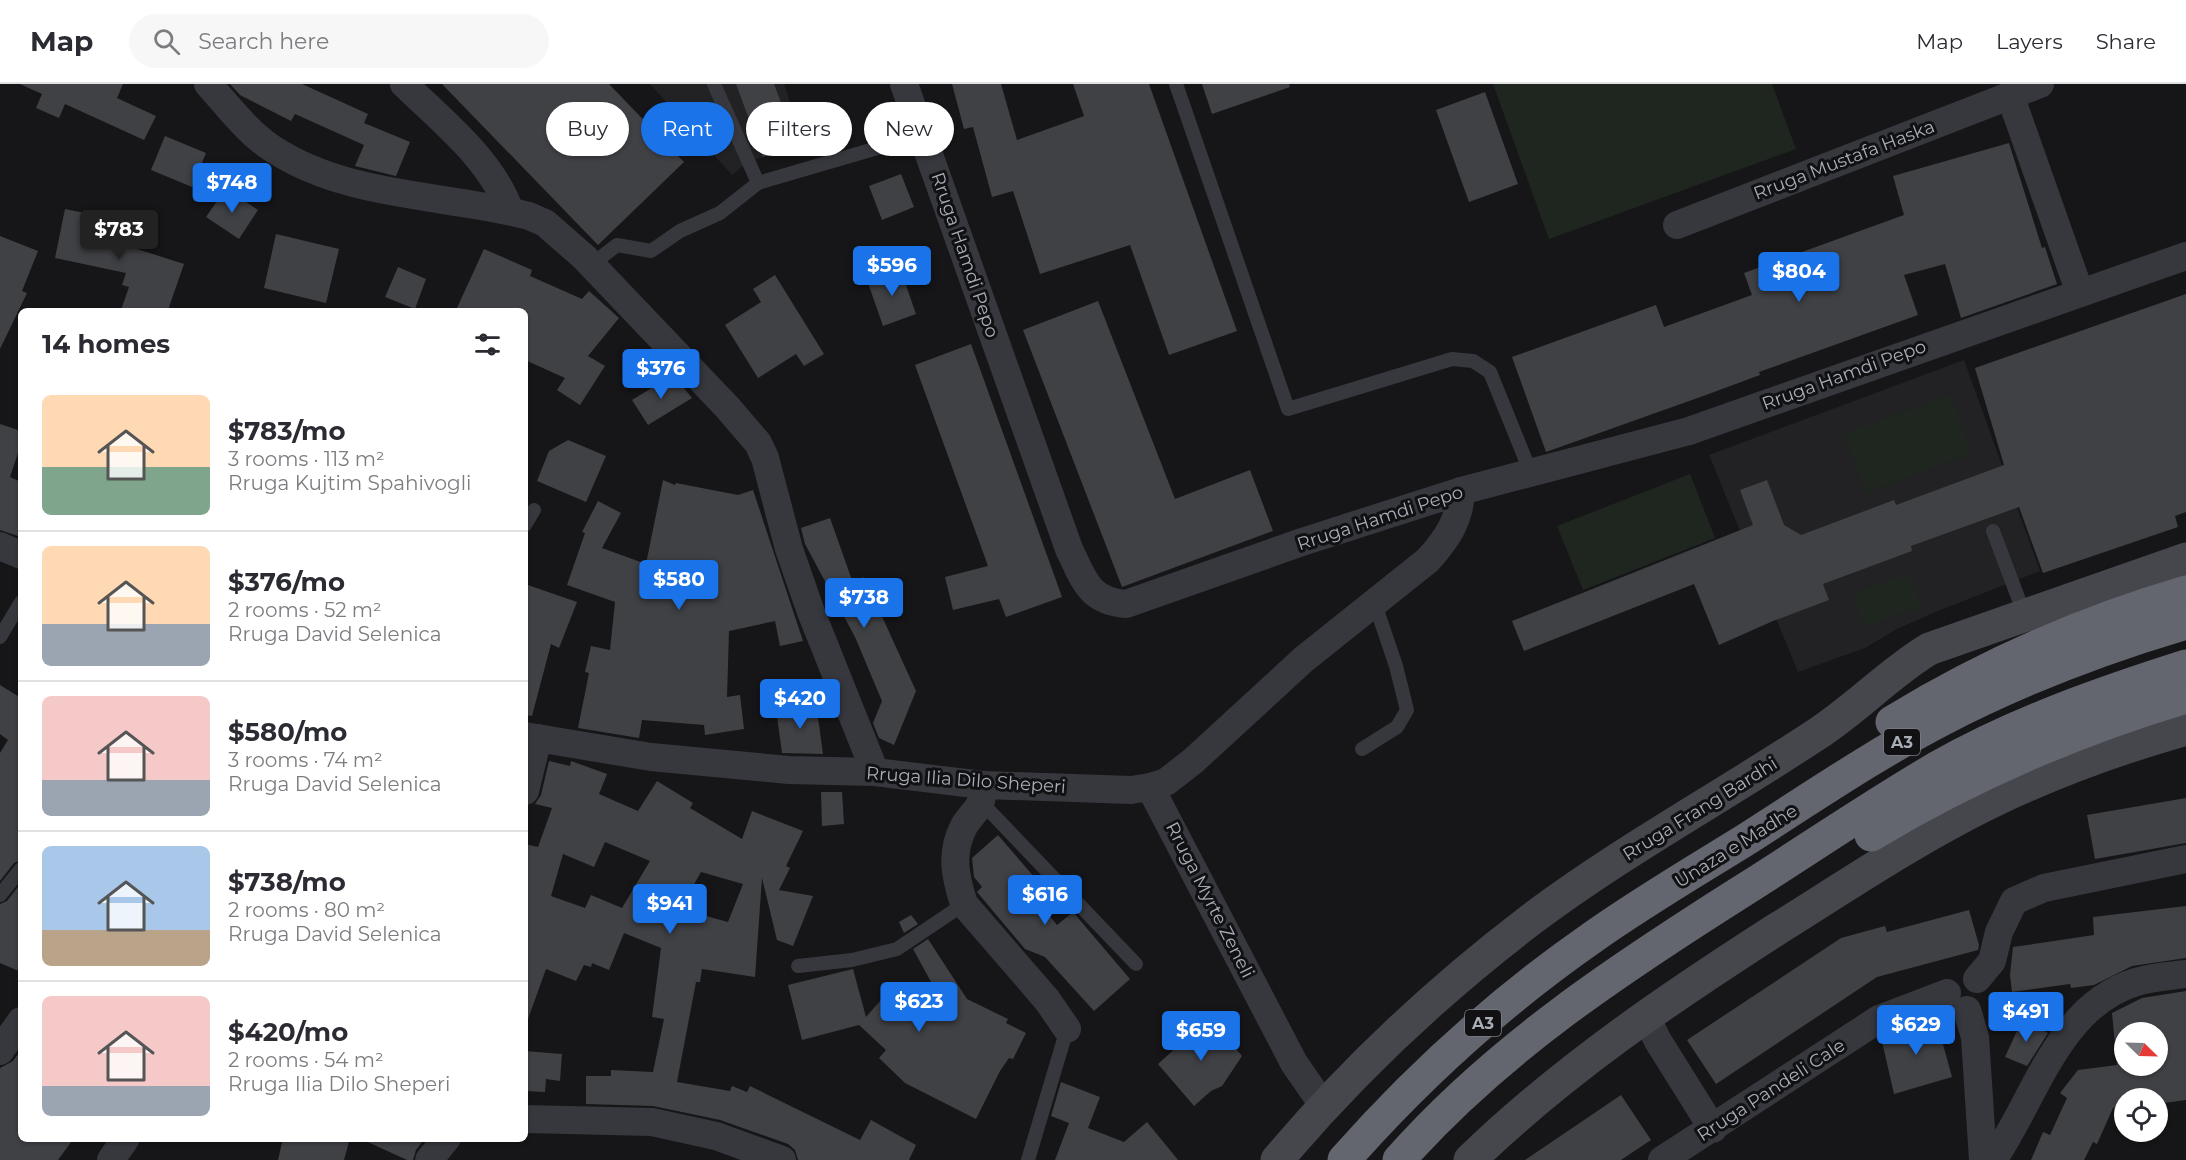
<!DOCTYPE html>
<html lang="en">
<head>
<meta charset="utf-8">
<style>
  :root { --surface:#fff; --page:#f7f7f7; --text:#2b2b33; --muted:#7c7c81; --line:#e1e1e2; --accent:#1a73e8 }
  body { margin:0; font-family:Montserrat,sans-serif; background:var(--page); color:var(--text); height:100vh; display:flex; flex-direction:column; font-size:22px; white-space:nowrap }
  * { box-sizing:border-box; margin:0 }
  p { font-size:20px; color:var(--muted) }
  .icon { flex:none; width:33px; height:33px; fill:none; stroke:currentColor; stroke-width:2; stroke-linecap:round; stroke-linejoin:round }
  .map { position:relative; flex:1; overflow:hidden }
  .details { position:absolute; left:18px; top:224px; width:510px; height:834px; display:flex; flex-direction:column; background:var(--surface); border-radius:9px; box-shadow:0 2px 4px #0004 }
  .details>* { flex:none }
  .hud { position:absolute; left:546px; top:18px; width:570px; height:54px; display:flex; gap:12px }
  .needle { width:39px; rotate:113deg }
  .fabs { position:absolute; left:2114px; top:938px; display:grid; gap:12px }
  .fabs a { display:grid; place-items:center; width:54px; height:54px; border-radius:50%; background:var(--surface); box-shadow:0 2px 4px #0004; font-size:30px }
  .price { position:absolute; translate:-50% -51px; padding:0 14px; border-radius:6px; background:var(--accent); color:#fff; font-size:20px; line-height:39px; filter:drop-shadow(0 2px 3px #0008) }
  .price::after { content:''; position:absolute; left:50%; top:36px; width:18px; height:14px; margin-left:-9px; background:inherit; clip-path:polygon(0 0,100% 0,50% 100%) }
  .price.current { background:#222; color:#fff }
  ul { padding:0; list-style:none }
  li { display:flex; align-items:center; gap:18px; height:150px; padding:0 24px }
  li+li { border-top:2px solid var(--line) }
  li span { display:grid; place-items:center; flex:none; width:168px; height:120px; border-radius:9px; color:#555 }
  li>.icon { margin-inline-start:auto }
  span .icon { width:72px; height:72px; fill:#fffc; stroke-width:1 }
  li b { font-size:26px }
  h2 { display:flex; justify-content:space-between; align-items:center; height:72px; padding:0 24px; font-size:26px }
  .pill { padding:0 21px; border-radius:27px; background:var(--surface); box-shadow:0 2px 4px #0004; font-size:21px; line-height:54px }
  .pill.current { background:var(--accent); color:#fff }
  header { display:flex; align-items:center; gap:36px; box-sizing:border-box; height:84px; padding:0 30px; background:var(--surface); border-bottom:2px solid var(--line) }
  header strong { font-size:28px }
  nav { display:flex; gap:33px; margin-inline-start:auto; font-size:21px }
  .search { width:420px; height:54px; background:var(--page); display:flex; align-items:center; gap:15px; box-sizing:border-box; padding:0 21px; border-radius:33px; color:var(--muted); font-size:22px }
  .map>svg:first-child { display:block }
</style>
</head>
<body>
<header>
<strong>Map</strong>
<div class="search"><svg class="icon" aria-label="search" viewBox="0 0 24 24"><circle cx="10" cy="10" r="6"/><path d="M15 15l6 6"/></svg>Search here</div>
<nav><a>Map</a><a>Layers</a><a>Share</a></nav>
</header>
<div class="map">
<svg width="2186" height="1076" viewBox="0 0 2186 1076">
  <rect width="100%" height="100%" fill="#161618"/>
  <g fill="#222225">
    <path d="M 650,0 L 784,0 L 804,62 L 749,77 L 732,91 Z"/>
    <path d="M 1964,276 L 2040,487 L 1933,529 L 1897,545 L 1865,564 L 1798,588 L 1709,371 Z"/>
  </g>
  <g fill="#1e261f">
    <path d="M 1493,0 L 1772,0 L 1796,65 L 1549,155 Z"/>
    <path d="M 1951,311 L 1971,369 L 1867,409 L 1843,349 Z"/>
    <path d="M 1690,390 L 1715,454 L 1583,506 L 1557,442 Z"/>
    <path d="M 1909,489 L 1921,522 L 1864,543 L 1853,509 Z"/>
  </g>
  <g fill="#404145" fill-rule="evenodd">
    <path d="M 20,0 L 123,0 L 117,14 L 156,32 L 144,56 L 65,20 L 59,34 L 36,24 L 42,10 Z"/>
    <path d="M 230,0 L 302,0 L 368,30 L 364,39 L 410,58 L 396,92 L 355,82 L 364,61 L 295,30 L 291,37 L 240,11 Z"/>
    <path d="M 442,0 L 609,0 L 684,78 L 598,161 Z"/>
    <path d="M 736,0 L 774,0 L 797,60 L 763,73 Z"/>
    <path d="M 952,0 L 1001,0 L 1017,56 L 1084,32 L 1073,0 L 1149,0 L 1237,247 L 1169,271 L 1130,161 L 1040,190 L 1013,107 L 992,113 L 973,43 L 964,45 Z"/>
    <path d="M 1202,0 L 1289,0 L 1290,3 L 1212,30 Z"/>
    <path d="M 1485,8 L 1518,100 L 1469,118 L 1436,26 Z"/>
    <path d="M 165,52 L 206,69 L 192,103 L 151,86 Z"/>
    <path d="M 2009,59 L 2042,164 L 2045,163 L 2057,200 L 1961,234 L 1945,180 L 1904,191 L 1918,231 L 1759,288 L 1760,291 L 1706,311 L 1546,368 L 1512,273 L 1656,221 L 1664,243 L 1752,211 L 1744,189 L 1904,131 L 1893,92 Z"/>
    <path d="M 901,90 L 914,123 L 882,136 L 869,102 Z"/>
    <path d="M 226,104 L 258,126 L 239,155 L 206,133 Z"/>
    <path d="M 65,125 L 114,135 L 109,156 L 184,180 L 168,226 L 121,226 L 129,203 L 122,201 L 126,189 L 55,174 Z"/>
    <path d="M 276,150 L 339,165 L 326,219 L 264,204 Z"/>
    <path d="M 0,152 L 38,167 L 22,207 L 27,209 L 0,265 Z"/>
    <path d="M 484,165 L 532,186 L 530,192 L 582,215 L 589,207 L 619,234 L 588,272 L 605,282 L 580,321 L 557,306 L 565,294 L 525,276 L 525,226 L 456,226 Z"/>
    <path d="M 398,183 L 426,195 L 415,225 L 385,213 Z"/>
    <path d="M 900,184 L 916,230 L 883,242 L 867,196 Z"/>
    <path d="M 775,191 L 824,270 L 804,282 L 796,270 L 758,294 L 725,241 L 761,218 L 753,205 Z"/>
    <path d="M 2186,210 L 2186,428 L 2175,432 L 2178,443 L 2043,489 L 2019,423 L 1911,462 L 1912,467 L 1823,500 L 1829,516 L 1773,537 L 1719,561 L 1694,500 L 1524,567 L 1512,537 L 1753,441 L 1740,406 L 1767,396 L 1784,441 L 1801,451 L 1894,416 L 1896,421 L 2004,381 L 1975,284 Z"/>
    <path d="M 1098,217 L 1175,415 L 1250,386 L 1273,447 L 1122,503 L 1023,246 Z"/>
    <path d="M 971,260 L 1062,513 L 1006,533 L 999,515 L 953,526 L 945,493 L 988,482 L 915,281 Z"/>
    <path d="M 673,291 L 692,314 L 648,341 L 632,316 Z"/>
    <path d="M 0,340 L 21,347 L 21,360 L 10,393 L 21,398 L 21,453 L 0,446 Z"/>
    <path d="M 568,356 L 606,372 L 586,418 L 537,397 L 549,367 Z"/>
    <path d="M 663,396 L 675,401 L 676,399 L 738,411 L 753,406 L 803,557 L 780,562 L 775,537 L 729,547 L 727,613 L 740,611 L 744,645 L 705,651 L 704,641 L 642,636 L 639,654 L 578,644 L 589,589 L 585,588 L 591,562 L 610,566 L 615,518 L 567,501 L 585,449 L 582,448 L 598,417 L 621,429 L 602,464 L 646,480 Z"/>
    <path d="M 830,434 L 853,499 L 864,493 L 916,607 L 894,661 L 879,654 L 873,639 L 882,617 L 855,553 L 805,460 L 801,444 Z"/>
    <path d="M 525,500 L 577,518 L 559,564 L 551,560 L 532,632 L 525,631 Z"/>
    <path d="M 0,601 L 21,614 L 21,776 L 14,779 L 0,797 L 0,669 L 8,656 L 0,650 Z"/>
    <path d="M 816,619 L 823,670 L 782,669 L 776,625 Z"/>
    <path d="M 549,677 L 570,682 L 571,677 L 607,690 L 599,710 L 638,727 L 657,697 L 693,719 L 690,724 L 742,755 L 752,727 L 803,747 L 786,782 L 790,784 L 779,806 L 813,812 L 793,862 L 777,856 L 762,794 L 755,893 L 702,885 L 700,898 L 696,898 L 677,998 L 730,1007 L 732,1002 L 747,1008 L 750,1002 L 860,1056 L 871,1036 L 916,1061 L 909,1076 L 798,1076 L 795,1066 L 788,1060 L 720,1036 L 653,1022 L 586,1020 L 586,992 L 611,992 L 611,986 L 653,988 L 664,935 L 652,933 L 661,864 L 624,849 L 609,886 L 592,879 L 591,883 L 584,881 L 576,897 L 546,885 L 528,935 L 525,934 L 525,760 L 538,763 L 552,724 L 535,720 L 541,711 ZM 605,758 L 650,777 L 622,824 L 591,811 L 585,824 L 551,812 L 563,770 L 594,783 ZM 701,788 L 743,800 L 728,838 L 680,825 Z"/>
    <path d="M 821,708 L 842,708 L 844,740 L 822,742 Z"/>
    <path d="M 2186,714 L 2186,759 L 2095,775 L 2087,731 Z"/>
    <path d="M 998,751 L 1035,794 L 1025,802 L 1057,841 L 1073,828 L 1130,895 L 1094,927 L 1045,873 L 1025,865 L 977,808 L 982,803 L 974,793 L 972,774 Z"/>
    <path d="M 21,799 L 21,888 L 0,879 L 0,820 L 7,817 Z"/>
    <path d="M 2186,822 L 2186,874 L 2132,882 L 2094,901 L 2071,904 L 2070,900 L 2012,908 L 2010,891 L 2013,863 L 2094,851 L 2093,833 Z"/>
    <path d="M 1969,826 L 1979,861 L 1978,866 L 1877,893 L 1716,1000 L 1687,956 L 1841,854 L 1885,842 L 1887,848 Z"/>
    <path d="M 911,831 L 918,840 L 904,849 L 899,838 Z"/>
    <path d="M 928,855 L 967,915 L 1008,935 L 1006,939 L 1026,949 L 1013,975 L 1009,974 L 1000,987 L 976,1035 L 905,999 L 879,974 L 886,966 L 859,941 L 802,956 L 788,901 L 853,885 L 866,933 L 881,916 L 894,930 L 900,923 L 914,936 L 935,905 L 913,865 Z"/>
    <path d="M 2186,907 L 2186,1016 L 2157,1020 L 2157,1014 L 2124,1014 L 2124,1023 L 2113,1024 L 2097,1060 L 2093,1058 L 2084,1076 L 2031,1076 L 2043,1048 L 2050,1051 L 2067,1014 L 2060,1009 L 2078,986 L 2117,981 L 2112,929 L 2142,914 ZM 2124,948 L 2157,948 L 2157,981 L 2124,981 Z"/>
    <path d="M 1935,931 L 1952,993 L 1894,1010 L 1881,953 Z"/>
    <path d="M 1209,934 L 1242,972 L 1222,1002 L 1211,1007 L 1194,1022 L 1158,980 Z"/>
    <path d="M 2022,936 L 2048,949 L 2027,982 L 2005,973 Z"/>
    <path d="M 21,966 L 21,1054 L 74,1054 L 58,1076 L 0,1076 L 0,984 L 13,977 Z"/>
    <path d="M 525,967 L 562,970 L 560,997 L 546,995 L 545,1008 L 525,1007 Z"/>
    <path d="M 1061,998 L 1100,1013 L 1088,1044 L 1124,1058 L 1147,1038 L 1178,1076 L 1055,1076 L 1069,1039 L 1051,1032 Z"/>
    <path d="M 1621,1011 L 1651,1056 L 1621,1076 L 1525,1076 Z"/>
    <path d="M 283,1054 L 350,1054 L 344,1076 L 278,1076 Z"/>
    <path d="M 359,1054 L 425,1054 L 416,1066 L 413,1076 L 407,1076 Z"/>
  </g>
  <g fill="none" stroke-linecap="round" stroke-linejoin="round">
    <g stroke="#37383d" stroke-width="14">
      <path d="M 714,0 L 758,99"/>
      <path d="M 1176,0 L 1288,325 L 1452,275 L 1473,277 L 1490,288 L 1531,389"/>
      <path d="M 591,181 L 617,161 L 651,167 L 680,147 L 720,129 L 758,99 L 922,51"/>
      <path d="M 525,441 L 534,426"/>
      <path d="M 1993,447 L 2025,532"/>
      <path d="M 0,553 L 21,518"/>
      <path d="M 1362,665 L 1397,643 L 1407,626 L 1396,582 L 1375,520"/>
      <path d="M 982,719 L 1136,880"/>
      <path d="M 0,811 L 21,785"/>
      <path d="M 798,882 L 852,876 L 897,865 L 964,820"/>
      <path d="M 1028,1076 L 1067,945"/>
    </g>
    <g stroke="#37383d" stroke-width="28">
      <path d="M 208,0 C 228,22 248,49 273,65 C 348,114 445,110 529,132 L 545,139 L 584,173 L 727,323 L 758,359 L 765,374 L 789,465 L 811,528 L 875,688"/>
      <path d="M 404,0 C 443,38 491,75 510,127"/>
      <path d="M 904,0 L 1069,465 C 1084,495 1088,517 1126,520 L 1302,458 L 1461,407 L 1689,347 L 2186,172"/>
      <path d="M 2010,11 L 2080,209"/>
      <path d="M 1677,141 L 2040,0"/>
      <path d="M 0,462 L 21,471"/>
      <path d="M 525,652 L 651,673 L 789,686 L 875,688 L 983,701 L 1131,706 L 1150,703 L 1166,698 L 1193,677 L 1304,575 L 1428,476 C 1447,455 1460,436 1461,407"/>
      <path d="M 983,701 C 982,727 976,723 964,742 C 950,769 955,792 964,820 L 1047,916 L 1067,945"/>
      <path d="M 1150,703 L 1294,979 L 1323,1021"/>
      <path d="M 525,707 L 538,654"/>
      <path d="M 1977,895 L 1992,877 L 1999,848 L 2014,817 L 2044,804 L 2186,775"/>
      <path d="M 1967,926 L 1975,953 L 1983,1076"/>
      <path d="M 1645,931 L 1658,957 L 1713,1045"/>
      <path d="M 0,967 L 21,937"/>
      <path d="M 525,1035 L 652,1038 L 716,1052 L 782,1076"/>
      <path d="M 111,1076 L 126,1054"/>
      <path d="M 429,1076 L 447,1054"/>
      <path d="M 1662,1076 L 1879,935 L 1947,909"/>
      <path d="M 1993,1076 C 2035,1015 2058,922 2136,898 C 2152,893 2170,892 2186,890"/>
    </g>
    <g stroke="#45474d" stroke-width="33">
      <path d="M 1277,1076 C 1352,987 1436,908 1529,837 C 1619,769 1720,714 1814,652 C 1855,626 1888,590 1929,565 L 2186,475"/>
      <path d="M 1470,1076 C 1563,986 1668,915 1777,845 C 1846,802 1914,756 1987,720 C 2050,689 2119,664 2186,645"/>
    </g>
    <g stroke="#63666e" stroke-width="33">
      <path d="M 1892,638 C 1984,582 2083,538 2186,508"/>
      <path d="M 1871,751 C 1971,691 2075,646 2186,613"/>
      <path d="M 1344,1076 C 1418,992 1501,917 1593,853 C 1641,819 1692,789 1742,758 C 1808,716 1872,672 1941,636 C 2020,595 2101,564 2186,539"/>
      <path d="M 1399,1076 C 1498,964 1622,883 1747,804 C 1810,764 1873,721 1938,683 C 2016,639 2101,609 2186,582"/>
    </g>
  </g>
  <g text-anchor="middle" stroke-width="6" stroke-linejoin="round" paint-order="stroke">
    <g fill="#111113" stroke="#7b7e86" stroke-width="1.5">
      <rect x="1884" y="645" width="36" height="26" rx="4.5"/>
      <rect x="1465" y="926" width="36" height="26" rx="4.5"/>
    </g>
    <g font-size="16" font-weight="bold" fill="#a8adb8">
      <text x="1902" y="664">A3</text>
      <text x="1483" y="945">A3</text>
    </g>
    <g font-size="18" fill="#a8adb8" stroke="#111113">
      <text transform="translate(1844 76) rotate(-21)" y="6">Rruga Mustafa Haska</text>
      <text transform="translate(965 171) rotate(71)" y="6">Rruga Hamdi Pepo</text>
      <text transform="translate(1844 291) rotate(-20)" y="6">Rruga Hamdi Pepo</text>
      <text transform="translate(1380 434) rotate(-18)" y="6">Rruga Hamdi Pepo</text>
      <text transform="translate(966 696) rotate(4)" y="6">Rruga Ilia Dilo Sheperi</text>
      <text transform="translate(1700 725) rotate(-32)" y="6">Rruga Frang Bardhi</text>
      <text transform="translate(1736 762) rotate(-32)" y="6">Unaza e Madhe</text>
      <text transform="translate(1210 816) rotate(63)" y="6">Rruga Myrte Zeneli</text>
      <text transform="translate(1771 1006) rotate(-33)" y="6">Rruga Pandeli Cale</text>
    </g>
  </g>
</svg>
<div class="fabs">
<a><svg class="needle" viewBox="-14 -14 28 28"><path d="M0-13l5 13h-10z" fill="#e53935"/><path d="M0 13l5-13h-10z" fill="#7c7c81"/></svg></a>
<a><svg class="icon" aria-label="locate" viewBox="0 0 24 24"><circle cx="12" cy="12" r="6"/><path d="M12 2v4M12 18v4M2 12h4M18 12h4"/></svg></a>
</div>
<b class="price" style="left:232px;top:130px">$748</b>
<b class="price current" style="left:119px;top:177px">$783</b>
<b class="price" style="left:892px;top:213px">$596</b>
<b class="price" style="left:1799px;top:219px">$804</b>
<b class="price" style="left:661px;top:316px">$376</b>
<b class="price" style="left:679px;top:527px">$580</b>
<b class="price" style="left:864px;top:545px">$738</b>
<b class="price" style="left:800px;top:646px">$420</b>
<b class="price" style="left:1045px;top:842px">$616</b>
<b class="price" style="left:670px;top:851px">$941</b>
<b class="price" style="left:919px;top:949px">$623</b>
<b class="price" style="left:2026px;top:959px">$491</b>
<b class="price" style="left:1916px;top:972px">$629</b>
<b class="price" style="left:1201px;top:978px">$659</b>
<div class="hud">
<a class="pill">Buy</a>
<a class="pill current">Rent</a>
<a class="pill">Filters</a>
<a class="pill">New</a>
</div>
<section class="details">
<h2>14 homes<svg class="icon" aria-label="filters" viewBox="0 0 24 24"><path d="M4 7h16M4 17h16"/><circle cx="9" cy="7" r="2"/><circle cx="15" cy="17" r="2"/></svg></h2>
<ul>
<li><span style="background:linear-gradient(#ffd9b3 60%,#7fa58c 0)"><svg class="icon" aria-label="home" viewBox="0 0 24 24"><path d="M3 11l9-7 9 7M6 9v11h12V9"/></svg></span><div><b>$783/mo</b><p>3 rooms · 113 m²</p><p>Rruga Kujtim Spahivogli</p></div></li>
<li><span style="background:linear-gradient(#ffd9b3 65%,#9aa5b1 0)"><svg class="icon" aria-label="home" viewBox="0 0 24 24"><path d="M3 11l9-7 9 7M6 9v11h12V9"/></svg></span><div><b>$376/mo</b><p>2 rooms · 52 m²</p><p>Rruga David Selenica</p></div></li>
<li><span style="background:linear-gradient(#f6c9c9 70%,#9aa5b1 0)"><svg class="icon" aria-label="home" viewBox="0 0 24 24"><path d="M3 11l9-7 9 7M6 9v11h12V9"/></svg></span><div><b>$580/mo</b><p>3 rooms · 74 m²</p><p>Rruga David Selenica</p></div></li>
<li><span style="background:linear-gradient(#a9c7e8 70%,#b9a48a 0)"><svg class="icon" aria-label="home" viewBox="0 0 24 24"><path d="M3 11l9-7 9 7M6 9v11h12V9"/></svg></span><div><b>$738/mo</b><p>2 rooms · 80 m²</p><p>Rruga David Selenica</p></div></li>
<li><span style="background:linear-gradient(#f6c9c9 75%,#9aa5b1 0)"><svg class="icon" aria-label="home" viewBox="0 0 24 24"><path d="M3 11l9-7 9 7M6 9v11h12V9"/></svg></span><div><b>$420/mo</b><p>2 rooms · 54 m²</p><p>Rruga Ilia Dilo Sheperi</p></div></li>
</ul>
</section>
</div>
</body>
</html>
